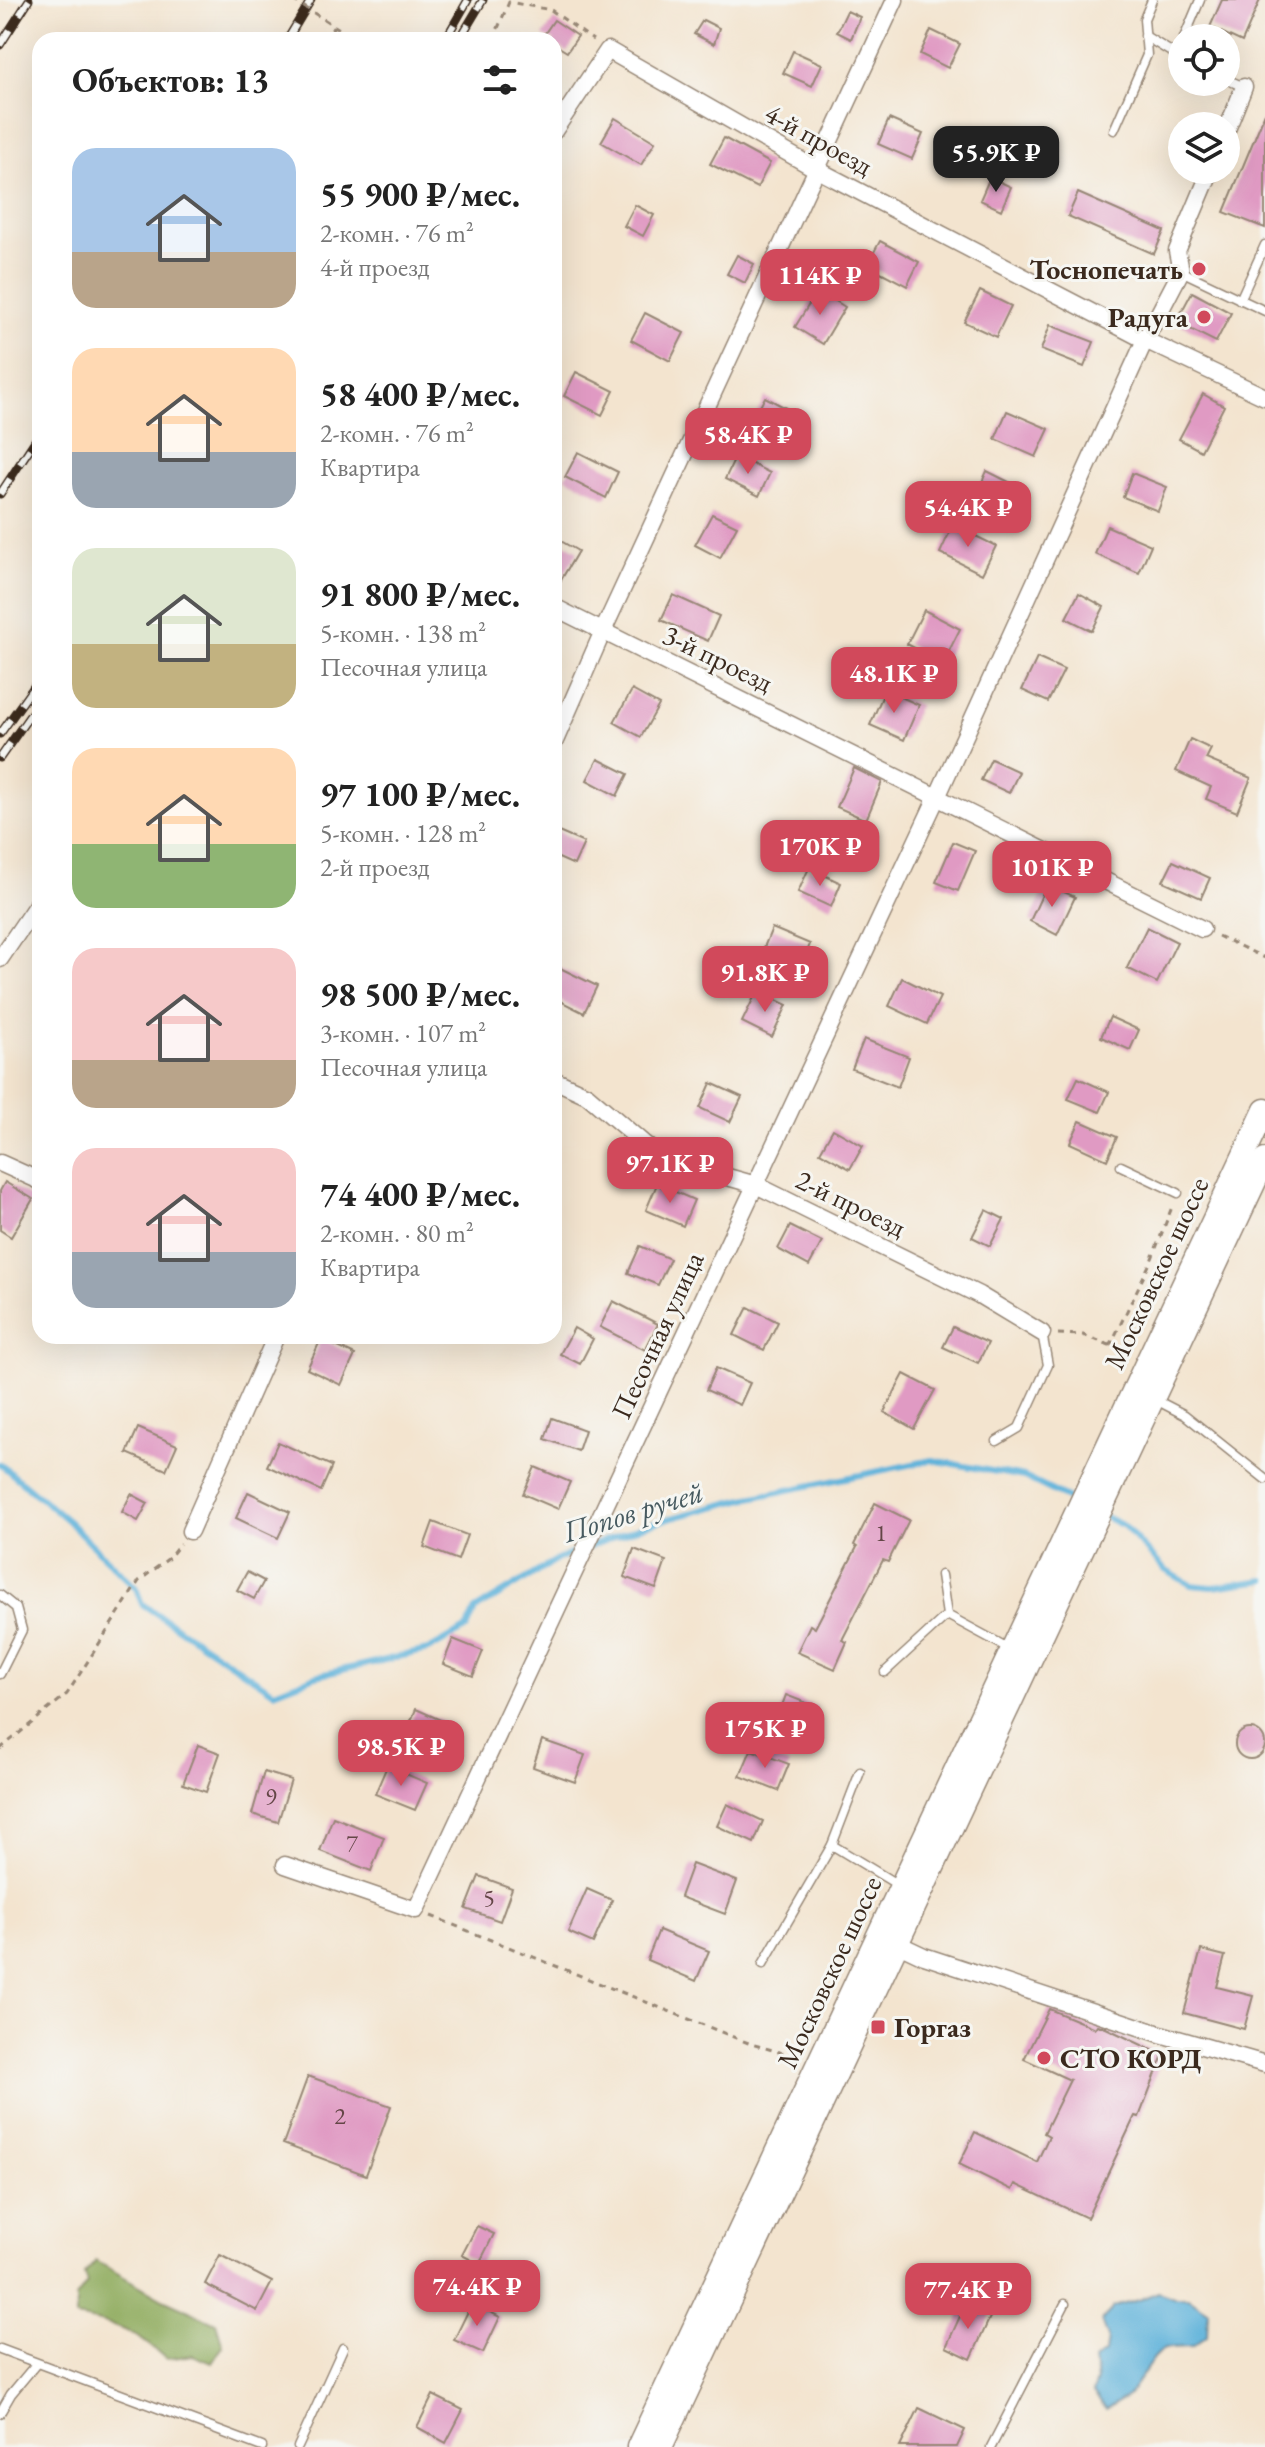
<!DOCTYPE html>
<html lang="ru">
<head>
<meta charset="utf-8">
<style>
  :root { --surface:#fff; --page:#f2f2f2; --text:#222; --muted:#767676; --accent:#d1495b }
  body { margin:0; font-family:"EB Garamond",serif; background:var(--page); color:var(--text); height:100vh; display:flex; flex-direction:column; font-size:30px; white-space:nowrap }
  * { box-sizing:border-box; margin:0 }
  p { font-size:26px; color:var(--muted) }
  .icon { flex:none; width:44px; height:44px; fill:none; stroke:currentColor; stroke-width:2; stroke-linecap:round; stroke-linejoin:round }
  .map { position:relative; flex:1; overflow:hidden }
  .drawer { position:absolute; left:32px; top:32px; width:530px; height:1312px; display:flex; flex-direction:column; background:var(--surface); border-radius:24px; box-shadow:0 8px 32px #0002 }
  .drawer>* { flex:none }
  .fabs { position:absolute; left:1168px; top:24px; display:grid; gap:16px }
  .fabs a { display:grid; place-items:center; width:72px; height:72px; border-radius:50%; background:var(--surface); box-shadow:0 8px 32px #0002; font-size:40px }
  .price { position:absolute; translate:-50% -68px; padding:0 18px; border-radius:16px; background:var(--accent); color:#fff; font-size:26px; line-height:52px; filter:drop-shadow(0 2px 4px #0008) }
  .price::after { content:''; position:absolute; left:50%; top:48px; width:24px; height:18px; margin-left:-12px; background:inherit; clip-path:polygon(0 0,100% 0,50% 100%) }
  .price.on { background:#222; color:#fff }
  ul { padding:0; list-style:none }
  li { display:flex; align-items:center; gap:24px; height:200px; padding:0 40px }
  li span { display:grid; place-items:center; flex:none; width:224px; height:160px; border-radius:24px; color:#555 }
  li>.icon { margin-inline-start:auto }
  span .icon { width:96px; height:96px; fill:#fffc; stroke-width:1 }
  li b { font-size:34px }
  h2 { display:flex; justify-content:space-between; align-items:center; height:96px; padding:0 40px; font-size:34px }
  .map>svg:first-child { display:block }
</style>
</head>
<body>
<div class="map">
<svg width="1265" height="2447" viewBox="0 0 1265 2447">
  <rect width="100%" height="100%" fill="#f6f6f2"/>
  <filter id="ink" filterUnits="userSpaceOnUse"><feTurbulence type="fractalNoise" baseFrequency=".0125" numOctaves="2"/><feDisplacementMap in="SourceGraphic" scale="16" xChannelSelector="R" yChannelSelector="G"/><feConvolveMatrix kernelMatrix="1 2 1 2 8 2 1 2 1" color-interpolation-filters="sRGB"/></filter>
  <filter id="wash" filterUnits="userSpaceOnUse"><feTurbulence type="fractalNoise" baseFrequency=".006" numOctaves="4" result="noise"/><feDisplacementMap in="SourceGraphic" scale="32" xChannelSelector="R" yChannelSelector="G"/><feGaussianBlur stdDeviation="1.8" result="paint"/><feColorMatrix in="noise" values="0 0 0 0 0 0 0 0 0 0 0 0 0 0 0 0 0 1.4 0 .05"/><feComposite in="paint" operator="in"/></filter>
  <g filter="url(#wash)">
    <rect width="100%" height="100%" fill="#f3e4cf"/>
    <path fill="#90ac5e" stroke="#666b3e" stroke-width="2" d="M 96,2261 L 163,2299 L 216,2323 L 223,2346 L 212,2363 L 193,2355 L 166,2359 C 134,2330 118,2325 76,2317 L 76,2298 L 87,2283 L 84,2274 Z"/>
    <path fill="#5eb2da" stroke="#4c6e7c" stroke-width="2" d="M 1158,2292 L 1174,2298 L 1189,2298 L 1208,2311 L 1207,2336 L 1192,2347 L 1164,2348 L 1153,2359 L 1128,2396 L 1106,2409 L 1093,2393 L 1097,2381 L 1094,2360 L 1105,2353 L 1107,2338 L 1101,2321 L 1114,2307 L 1139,2300 Z"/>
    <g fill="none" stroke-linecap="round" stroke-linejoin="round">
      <g stroke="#5eb2da" stroke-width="6">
        <path d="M 0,1464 L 68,1521 L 136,1588 L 142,1604 L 274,1692 L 316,1676 L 428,1650 L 467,1628 L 475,1610 L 558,1559 L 645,1525 L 740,1500 L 932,1460 L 1024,1477 L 1075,1502"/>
        <path d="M 1103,1516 L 1124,1526 L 1165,1570 L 1191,1585 L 1213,1587 L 1265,1580"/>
      </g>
    </g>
    <g id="blocks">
      <g fill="#e09ac3">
        <path d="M 1222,0 L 1260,0 L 1242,42 L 1210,27 Z"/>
        <path d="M 847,11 L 860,17 L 851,39 L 837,32 Z"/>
        <path d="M 554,20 L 578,36 L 567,52 L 554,44 L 554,40 L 543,36 Z"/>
        <path d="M 703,20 L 719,28 L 714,44 L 694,34 Z"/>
        <path d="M 931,30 L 960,44 L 948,68 L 920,54 Z"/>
        <path d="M 793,51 L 822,64 L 812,86 L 783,73 Z"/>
        <path d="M 1265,113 L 1265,228 L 1224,212 Z"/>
        <path d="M 615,118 L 655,142 L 641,165 L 601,142 Z"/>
        <path d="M 889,119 L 923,134 L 912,159 L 878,144 Z"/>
        <path d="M 724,138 L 770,163 L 757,188 L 710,164 Z"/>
        <path d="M 990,177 L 1011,187 L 1001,210 L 980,200 Z"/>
        <path d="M 1078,193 L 1164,231 L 1154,254 L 1068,216 Z"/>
        <path d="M 635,205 L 654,215 L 643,236 L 624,226 Z"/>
        <path d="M 880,241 L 919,262 L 907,286 L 867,265 Z"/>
        <path d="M 737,255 L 754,264 L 745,283 L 727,274 Z"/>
        <path d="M 818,290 L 845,307 L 823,344 L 795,327 Z"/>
        <path d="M 980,291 L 1011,306 L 996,337 L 964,322 Z"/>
        <path d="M 1192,292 L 1231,313 L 1216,342 L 1176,322 Z"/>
        <path d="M 645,313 L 684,333 L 670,361 L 631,340 Z"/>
        <path d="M 1050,325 L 1094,342 L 1084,367 L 1041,350 Z"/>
        <path d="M 576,372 L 614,391 L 602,415 L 564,396 Z"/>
        <path d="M 1203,394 L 1224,406 L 1201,451 L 1179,439 Z"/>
        <path d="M 765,397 L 801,416 L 790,437 L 754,418 Z"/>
        <path d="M 1007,411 L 1049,429 L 1036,457 L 995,439 Z"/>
        <path d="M 578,452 L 618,472 L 606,498 L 565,477 Z"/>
        <path d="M 736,456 L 770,473 L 759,496 L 725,479 Z"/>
        <path d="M 987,471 L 1023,489 L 1011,514 L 975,497 Z"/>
        <path d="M 1132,473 L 1167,487 L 1158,511 L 1123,497 Z"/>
        <path d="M 712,514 L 737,526 L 720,558 L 695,545 Z"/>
        <path d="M 953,525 L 996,546 L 982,574 L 940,553 Z"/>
        <path d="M 1107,526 L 1151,545 L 1139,573 L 1095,554 Z"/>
        <path d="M 554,537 L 578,551 L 554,592 Z"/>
        <path d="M 1079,593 L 1104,607 L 1092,631 L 1066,618 Z"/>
        <path d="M 673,595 L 719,616 L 708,641 L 661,620 Z"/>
        <path d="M 924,610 L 960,629 L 943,663 L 907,644 Z"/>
        <path d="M 1037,658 L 1064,670 L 1048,702 L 1022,690 Z"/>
        <path d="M 632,690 L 659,705 L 641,737 L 614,722 Z"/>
        <path d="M 885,690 L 919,705 L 904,740 L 870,725 Z"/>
        <path d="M 1190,739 L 1211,749 L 1206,759 L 1251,778 L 1237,812 L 1206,799 L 1211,787 L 1176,771 Z"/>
        <path d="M 598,759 L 628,774 L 617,796 L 587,780 Z"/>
        <path d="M 991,759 L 1019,772 L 1009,793 L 981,780 Z"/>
        <path d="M 854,768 L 882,782 L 866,820 L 837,807 Z"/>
        <path d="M 554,830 L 584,843 L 574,865 L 554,856 Z"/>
        <path d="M 953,842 L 975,851 L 958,891 L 936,882 Z"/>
        <path d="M 1173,861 L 1210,878 L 1201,898 L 1163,881 Z"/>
        <path d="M 809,868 L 841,883 L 831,907 L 798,892 Z"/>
        <path d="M 1047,884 L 1075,897 L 1057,935 L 1030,921 Z"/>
        <path d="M 1147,927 L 1177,942 L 1157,983 L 1127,968 Z"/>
        <path d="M 772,928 L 810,944 L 799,973 L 760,957 Z"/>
        <path d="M 558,967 L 597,986 L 584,1013 L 554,998 L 554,975 Z"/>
        <path d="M 902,978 L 940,997 L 927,1024 L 889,1006 Z"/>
        <path d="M 757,991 L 787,1005 L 772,1037 L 742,1022 Z"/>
        <path d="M 1110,1017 L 1139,1030 L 1130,1050 L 1101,1037 Z"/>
        <path d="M 864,1039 L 909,1057 L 898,1087 L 852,1069 Z"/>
        <path d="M 1078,1078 L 1109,1092 L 1100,1112 L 1068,1099 Z"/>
        <path d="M 711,1083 L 742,1097 L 730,1122 L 700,1108 Z"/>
        <path d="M 1080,1121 L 1117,1137 L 1107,1160 L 1070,1143 Z"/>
        <path d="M 833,1129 L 863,1146 L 850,1169 L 820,1152 Z"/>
        <path d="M 5,1182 L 33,1199 L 11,1237 L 0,1230 L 0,1191 Z"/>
        <path d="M 657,1184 L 694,1200 L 683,1226 L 646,1210 Z"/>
        <path d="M 986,1210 L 1004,1219 L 990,1246 L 972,1237 Z"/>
        <path d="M 790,1226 L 822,1242 L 809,1266 L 778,1249 Z"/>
        <path d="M 640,1246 L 670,1259 L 658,1285 L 628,1273 Z"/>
        <path d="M 613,1301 L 658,1324 L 645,1350 L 600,1327 Z"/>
        <path d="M 748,1307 L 778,1322 L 764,1350 L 734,1335 Z"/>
        <path d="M 953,1327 L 988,1343 L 978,1363 L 943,1347 Z"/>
        <path d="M 574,1328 L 593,1339 L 580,1364 L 560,1354 Z"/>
        <path d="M 321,1339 L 355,1355 L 341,1385 L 307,1369 Z"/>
        <path d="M 716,1368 L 750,1383 L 740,1405 L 706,1390 Z"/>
        <path d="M 904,1374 L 935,1390 L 914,1429 L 884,1412 Z"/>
        <path d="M 552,1418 L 585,1430 L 578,1451 L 545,1439 Z"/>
        <path d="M 138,1428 L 177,1445 L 166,1470 L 127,1453 Z"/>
        <path d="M 278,1442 L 332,1466 L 321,1491 L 267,1466 Z"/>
        <path d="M 535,1467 L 570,1482 L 558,1509 L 523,1494 Z"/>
        <path d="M 248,1492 L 290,1512 L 278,1538 L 236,1518 Z"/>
        <path d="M 131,1494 L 148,1503 L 138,1521 L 122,1512 Z"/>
        <path d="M 875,1503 L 909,1520 L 888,1562 L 883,1560 L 842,1640 L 847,1642 L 835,1669 L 797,1652 L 810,1625 L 815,1628 L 857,1547 L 854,1545 Z"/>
        <path d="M 433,1522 L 467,1535 L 458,1560 L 424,1547 Z"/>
        <path d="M 634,1549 L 666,1561 L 656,1589 L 624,1577 Z"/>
        <path d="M 247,1572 L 264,1581 L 254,1599 L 237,1590 Z"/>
        <path d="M 453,1639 L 483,1651 L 473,1676 L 443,1664 Z"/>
        <path d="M 786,1695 L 817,1707 L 808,1730 L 777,1719 Z"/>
        <path d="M 416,1709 L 452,1725 L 440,1755 L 403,1739 Z"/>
        <circle cx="1250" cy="1744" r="15"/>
        <path d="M 542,1740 L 585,1755 L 575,1782 L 533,1767 Z"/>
        <path d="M 198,1745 L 220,1753 L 206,1792 L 183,1784 Z"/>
        <path d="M 751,1750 L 789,1764 L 778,1791 L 740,1776 Z"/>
        <path d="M 387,1766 L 427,1783 L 415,1810 L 375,1794 Z"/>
        <path d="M 264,1772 L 291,1780 L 278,1822 L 252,1814 Z"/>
        <path d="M 727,1804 L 763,1821 L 754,1843 L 717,1826 Z"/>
        <path d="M 333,1817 L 384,1837 L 371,1871 L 320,1851 Z"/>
        <path d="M 692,1864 L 737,1881 L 725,1914 L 680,1897 Z"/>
        <path d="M 479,1876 L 512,1888 L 500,1921 L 466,1909 Z"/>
        <path d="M 587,1889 L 612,1900 L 593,1943 L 568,1932 Z"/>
        <path d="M 659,1930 L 709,1951 L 696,1981 L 647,1960 Z"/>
        <path d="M 1201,1950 L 1225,1956 L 1217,1987 L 1253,1996 L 1244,2029 L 1184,2013 Z"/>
        <path d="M 1049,2009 L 1095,2028 L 1097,2025 L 1106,2028 L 1163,2055 L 1139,2117 L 1135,2116 L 1087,2218 L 1015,2184 L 1012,2190 L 959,2164 L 975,2132 L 1037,2162 L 1049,2136 L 1044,2133 L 1070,2080 L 1024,2059 Z"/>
        <path d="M 308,2076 L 391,2106 L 366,2175 L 283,2144 Z"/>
        <path d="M 477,2226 L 494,2234 L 479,2264 L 462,2255 Z"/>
        <path d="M 220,2255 L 272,2282 L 257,2311 L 205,2284 Z"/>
        <path d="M 472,2303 L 500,2317 L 483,2353 L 454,2340 Z"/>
        <path d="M 966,2303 L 991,2315 L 971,2359 L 946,2347 Z"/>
        <path d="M 433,2395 L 463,2410 L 446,2443 L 417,2427 Z"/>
        <path d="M 919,2408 L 965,2430 L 957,2447 L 900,2447 Z"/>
      </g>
    </g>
  </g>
  <g filter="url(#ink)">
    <use href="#blocks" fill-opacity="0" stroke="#978776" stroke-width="2"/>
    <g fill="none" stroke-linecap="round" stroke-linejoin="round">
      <g stroke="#978776" stroke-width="11">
        <g id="service">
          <path d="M 1145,36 L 1176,55"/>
          <path d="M 1184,38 L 1200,0"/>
          <path d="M 1226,79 L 1244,87"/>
          <path d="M 1114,130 L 1147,55 L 1144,19 L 1152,0"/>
          <path d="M 1181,271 L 1265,311"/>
          <path d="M 1240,300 L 1265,245"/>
          <path d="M 1121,1166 L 1178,1193"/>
          <path d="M 1154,1399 L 1185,1415 L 1265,1479"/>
          <path d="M 997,1441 L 1019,1428 L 1048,1365 L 1042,1333"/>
          <path d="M 0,1595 L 16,1608 L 22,1630 L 0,1674"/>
          <path d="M 947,1615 L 1010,1649"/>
          <path d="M 885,1672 L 947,1615 L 941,1575"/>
          <path d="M 832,1845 L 898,1885"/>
          <path d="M 763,1964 L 832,1845 L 860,1772"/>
          <path d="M 0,2349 L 262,2447"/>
          <path d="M 0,2413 L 11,2394 L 36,2364"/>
          <path d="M 298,2447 L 343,2348"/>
          <path d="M 991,2447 L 1065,2304"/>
        </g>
      </g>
      <g stroke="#978776" stroke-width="19">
        <g id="minor">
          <path d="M 554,131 L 608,50 L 816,169 L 1145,340 L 1265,397"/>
          <path d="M 1226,132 L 1244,87"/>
          <path d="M 554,607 L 1202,929"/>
          <path d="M 554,743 L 603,631 L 895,0"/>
          <path d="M 0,959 L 40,900"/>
          <path d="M 554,1080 L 587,1095 L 656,1154 L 674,1162 L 756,1185 L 979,1295 L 1042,1333"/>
          <path d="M 0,1163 L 40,1181"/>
          <path d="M 190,1531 L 276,1336"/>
          <path d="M 285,1865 L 416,1910 L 938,795 L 1145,340 L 1181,271 L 1177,251 L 1211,170"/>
          <path d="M 888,1939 L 924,1956 L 1157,2033 L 1265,2064"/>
        </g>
      </g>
      <g stroke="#978776" stroke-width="25">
        <g id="secondary">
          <path d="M 638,2447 L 1265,1110"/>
          <path d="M 661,2447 L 1265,1160"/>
        </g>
      </g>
      <g stroke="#978776" stroke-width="3" stroke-dasharray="6 6" stroke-linecap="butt">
        <path d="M 325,40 L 334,26"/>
        <path d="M 493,40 L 509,2 L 551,10 L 593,40"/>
        <path d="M 1218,936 L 1265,958"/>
        <path d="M 1058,1334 L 1083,1335 L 1128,1352"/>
        <path d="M 1110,1346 L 1151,1261 L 1172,1207"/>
        <path d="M 0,1749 L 67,1694 L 139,1581 L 169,1558 L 180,1544"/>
        <path d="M 431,1916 L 751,2044 L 797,2057"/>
      </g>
      <use href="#service" stroke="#fff" stroke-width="8"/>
      <use href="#minor" stroke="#fff" stroke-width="16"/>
      <use href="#secondary" stroke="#fff" stroke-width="22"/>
      <g stroke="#3b2a1e" stroke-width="9">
        <g id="rail">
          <path d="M 287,40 L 311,0"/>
          <path d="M 445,40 L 468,0"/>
          <path d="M 459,40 L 483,0"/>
          <path d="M 0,45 L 29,0"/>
          <path d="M 0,494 L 40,433"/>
          <path d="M 0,734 L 40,678"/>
          <path d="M 0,758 L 40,701"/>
        </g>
      </g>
      <use href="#rail" stroke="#f6f6f2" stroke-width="6" stroke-dasharray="18" stroke-linecap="butt"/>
      <path stroke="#978776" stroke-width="3" stroke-dasharray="6 6" stroke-linecap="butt" d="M 293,0 L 357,40"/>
    </g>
  </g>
  <g fill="#d1495b" stroke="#f6f6f2" stroke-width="3">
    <circle cx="1199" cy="269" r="8"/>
    <circle cx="1204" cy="317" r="8"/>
    <rect x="870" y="2019" width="16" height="16" rx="4"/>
    <circle cx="1044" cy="2058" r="8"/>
  </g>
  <g text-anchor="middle" stroke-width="6" stroke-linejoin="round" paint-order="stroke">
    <g font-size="24" fill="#644647">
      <text x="881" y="1541">1</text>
      <text x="271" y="1805">9</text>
      <text x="352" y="1852">7</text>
      <text x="489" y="1906">5</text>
      <text x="340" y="2124">2</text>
    </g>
    <g font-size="28" fill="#3b2a1e" stroke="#f6f6f2">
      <text transform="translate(819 139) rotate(29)" y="10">4-й проезд</text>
      <text transform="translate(718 658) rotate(26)" y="10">3-й проезд</text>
      <text transform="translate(851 1203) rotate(26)" y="10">2-й проезд</text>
      <text transform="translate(1156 1273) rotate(-65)" y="10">Московское шоссе</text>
      <text transform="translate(657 1335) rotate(-65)" y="10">Песочная улица</text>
      <text transform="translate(829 1972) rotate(-65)" y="10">Московское шоссе</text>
    </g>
    <g font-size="28" font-weight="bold" fill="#3b2a1e" stroke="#f6f6f2" text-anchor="end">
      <text x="1183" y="279">Тоснопечать</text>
      <text x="1188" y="327">Радуга</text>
      <text x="894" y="2037" text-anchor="start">Горгаз</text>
      <text x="1060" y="2068" text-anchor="start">СТО КОРД</text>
    </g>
    <g font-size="30" font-style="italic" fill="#475a60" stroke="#f6f6f2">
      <text transform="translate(633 1512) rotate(-17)" y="10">Попов ручей</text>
    </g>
  </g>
</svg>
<div class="fabs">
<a><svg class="icon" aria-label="locate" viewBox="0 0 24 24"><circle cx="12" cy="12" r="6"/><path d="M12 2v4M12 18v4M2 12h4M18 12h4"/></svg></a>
<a><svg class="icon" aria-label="layers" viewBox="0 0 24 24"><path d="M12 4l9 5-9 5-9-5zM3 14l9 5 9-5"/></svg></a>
</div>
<b class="price on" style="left:996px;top:194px">55.9K ₽</b>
<b class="price" style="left:820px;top:317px">114K ₽</b>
<b class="price" style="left:748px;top:476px">58.4K ₽</b>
<b class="price" style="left:968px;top:549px">54.4K ₽</b>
<b class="price" style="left:894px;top:715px">48.1K ₽</b>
<b class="price" style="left:820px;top:888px">170K ₽</b>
<b class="price" style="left:1052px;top:909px">101K ₽</b>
<b class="price" style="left:765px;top:1014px">91.8K ₽</b>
<b class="price" style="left:670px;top:1205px">97.1K ₽</b>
<b class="price" style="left:765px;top:1770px">175K ₽</b>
<b class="price" style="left:401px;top:1788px">98.5K ₽</b>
<b class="price" style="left:477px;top:2328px">74.4K ₽</b>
<b class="price" style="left:968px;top:2331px">77.4K ₽</b>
<section class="drawer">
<h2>Объектов: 13<svg class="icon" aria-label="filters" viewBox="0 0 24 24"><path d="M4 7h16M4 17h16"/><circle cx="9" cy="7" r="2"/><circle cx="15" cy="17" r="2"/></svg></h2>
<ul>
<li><span style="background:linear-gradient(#a9c7e8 65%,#b9a48a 0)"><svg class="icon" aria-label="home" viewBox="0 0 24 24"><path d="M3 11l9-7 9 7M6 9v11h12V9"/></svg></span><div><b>55 900 ₽/мес.</b><p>2-комн. · 76 m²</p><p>4-й проезд</p></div></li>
<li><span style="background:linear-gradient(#ffd9b3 65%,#9aa5b1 0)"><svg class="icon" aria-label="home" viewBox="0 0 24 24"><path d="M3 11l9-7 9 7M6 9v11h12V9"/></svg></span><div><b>58 400 ₽/мес.</b><p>2-комн. · 76 m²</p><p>Квартира</p></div></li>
<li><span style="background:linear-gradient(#dfe7d0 60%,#c2b280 0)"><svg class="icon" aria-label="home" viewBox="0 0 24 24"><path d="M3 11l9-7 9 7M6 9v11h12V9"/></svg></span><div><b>91 800 ₽/мес.</b><p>5-комн. · 138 m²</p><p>Песочная улица</p></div></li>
<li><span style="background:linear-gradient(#ffd9b3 60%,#8fb573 0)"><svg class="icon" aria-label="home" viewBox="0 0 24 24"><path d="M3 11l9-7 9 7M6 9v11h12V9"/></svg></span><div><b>97 100 ₽/мес.</b><p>5-комн. · 128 m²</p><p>2-й проезд</p></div></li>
<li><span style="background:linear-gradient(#f6c9c9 70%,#b9a48a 0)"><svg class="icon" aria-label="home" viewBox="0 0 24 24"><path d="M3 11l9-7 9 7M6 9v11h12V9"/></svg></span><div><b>98 500 ₽/мес.</b><p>3-комн. · 107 m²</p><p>Песочная улица</p></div></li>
<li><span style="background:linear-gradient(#f6c9c9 65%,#9aa5b1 0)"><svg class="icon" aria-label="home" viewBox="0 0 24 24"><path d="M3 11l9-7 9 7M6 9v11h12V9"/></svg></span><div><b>74 400 ₽/мес.</b><p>2-комн. · 80 m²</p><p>Квартира</p></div></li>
</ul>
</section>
</div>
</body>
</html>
